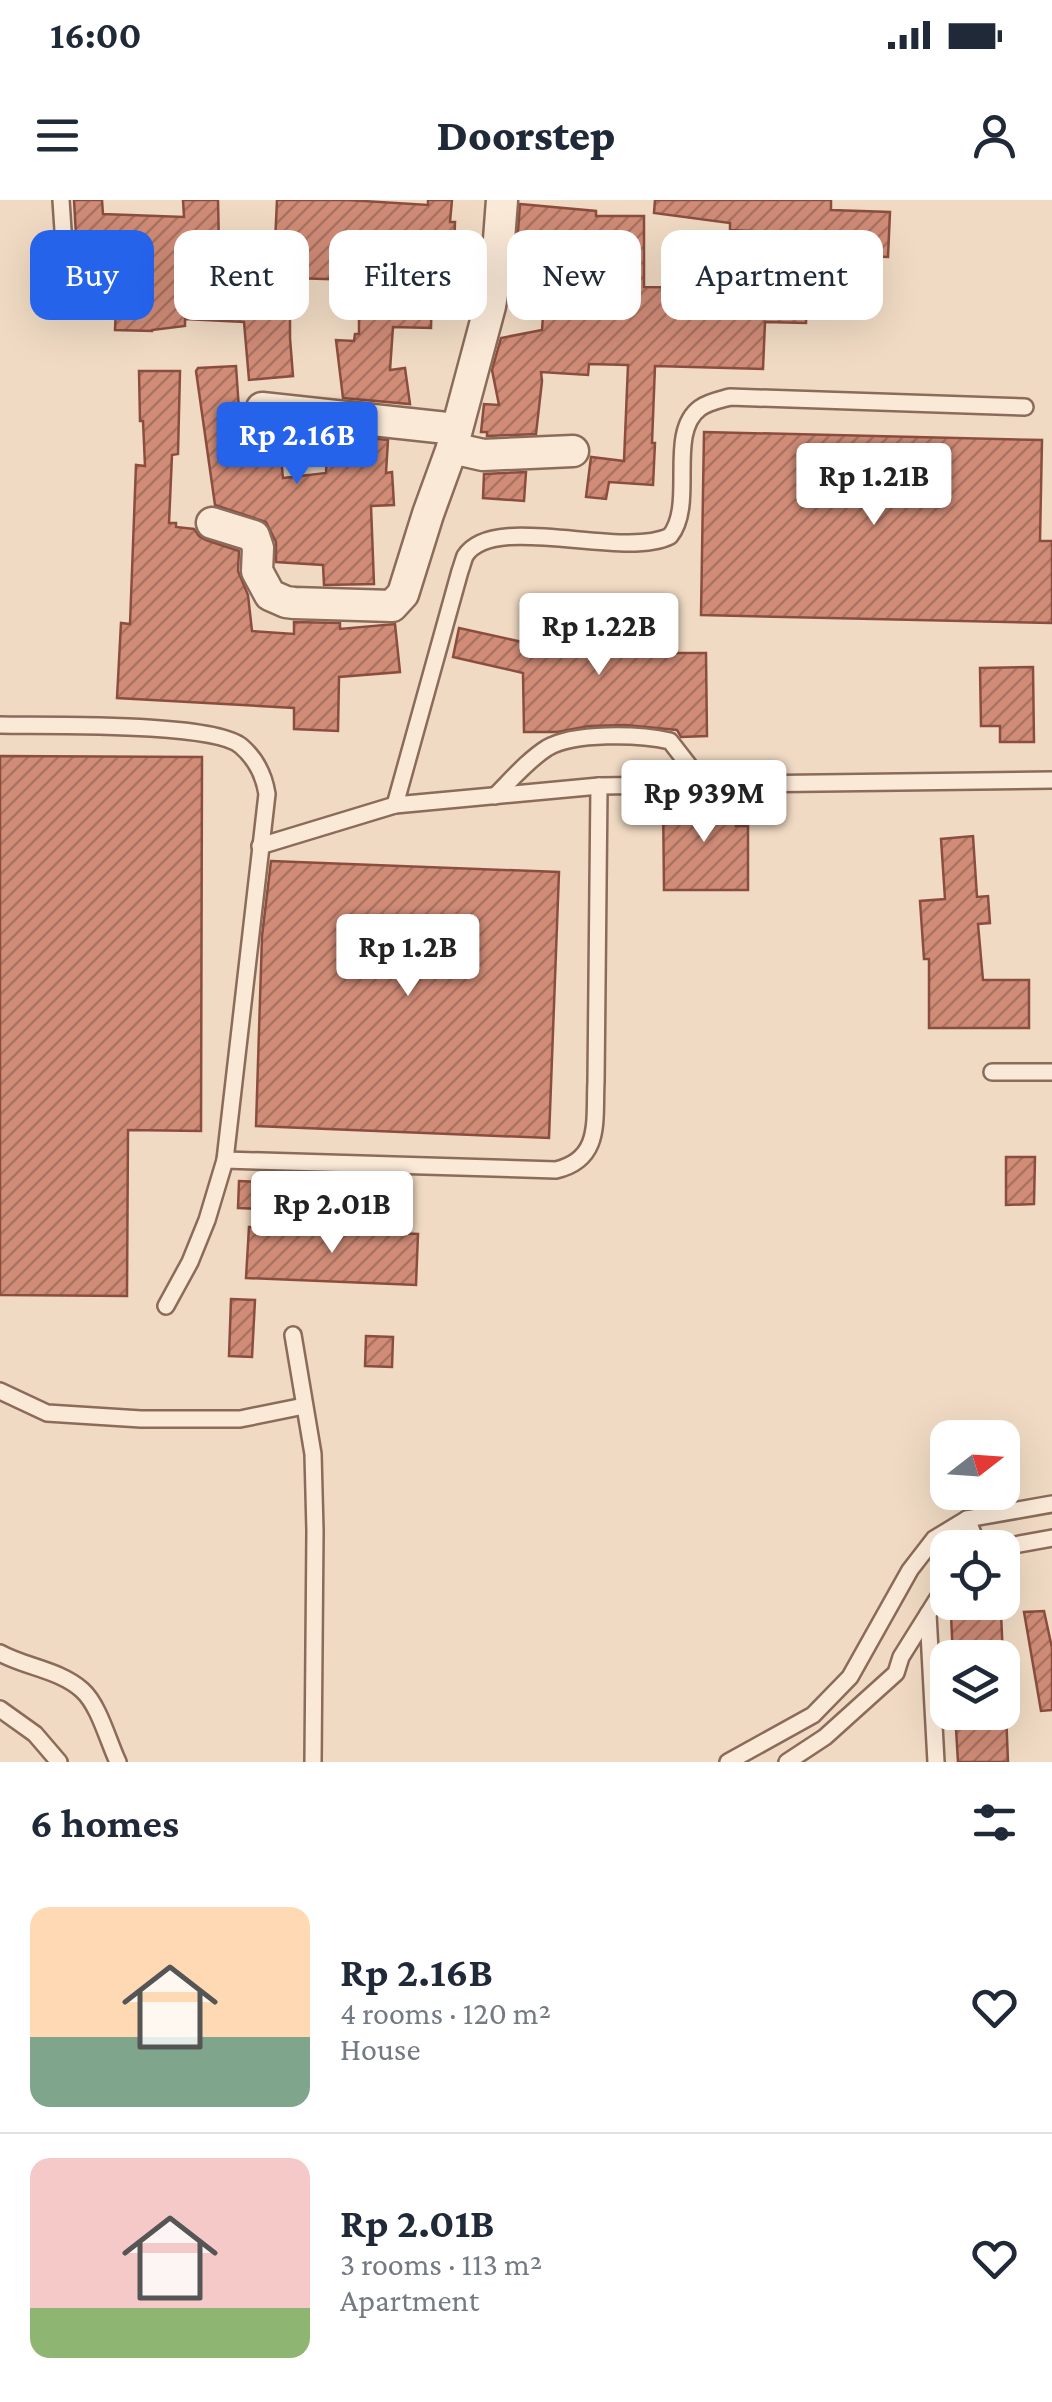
<!DOCTYPE html>
<html lang="en">
<head>
<meta charset="utf-8">
<style>
  :root { --surface:#fff; --page:#f6f6f7; --text:#1f2937; --muted:#747a83; --line:#e0e1e3; --accent:#2563eb }
  body { margin:0; font-family:"Crimson Pro",serif; background:var(--page); color:var(--text); height:100vh; display:flex; flex-direction:column; font-size:38px; white-space:nowrap }
  * { box-sizing:border-box; margin:0 }
  p { font-size:32px; color:var(--muted) }
  .icon { flex:none; width:55px; height:55px; fill:none; stroke:currentColor; stroke-width:2; stroke-linecap:round; stroke-linejoin:round }
  .map { position:relative; height:1562px; overflow:hidden }
  .sheet { display:flex; flex-direction:column; background:var(--surface); flex:1 }
  .sheet>* { flex:none }
  .banner { position:absolute; left:30px; top:30px; width:992px; height:90px; display:flex; gap:20px }
  .needle { width:65px; rotate:73deg }
  .fabs { position:absolute; left:930px; top:1220px; display:grid; gap:20px }
  .fabs a { display:grid; place-items:center; width:90px; height:90px; border-radius:20px; background:var(--surface); box-shadow:0 10px 40px #0002; font-size:50px }
  .price { position:absolute; translate:-50% -85px; padding:0 22px; border-radius:10px; background:#fff; color:#222; font-size:32px; line-height:65px; filter:drop-shadow(0 2px 5px #0008) }
  .price::after { content:''; position:absolute; left:50%; top:60px; width:30px; height:22px; margin-left:-15px; background:inherit; clip-path:polygon(0 0,100% 0,50% 100%) }
  .price.current { background:var(--accent); color:#fff }
  ul { padding:0; list-style:none }
  li { display:flex; align-items:center; gap:30px; height:250px; padding:0 30px }
  li+li { border-top:2px solid var(--line) }
  li span { display:grid; place-items:center; flex:none; width:280px; height:200px; border-radius:20px; color:#555 }
  li>.icon { margin-inline-start:auto }
  span .icon { width:120px; height:120px; fill:#fffc; stroke-width:1 }
  li b { font-size:42px }
  h2 { display:flex; justify-content:space-between; align-items:center; height:120px; padding:0 30px; font-size:42px }
  .chip { padding:0 35px; border-radius:20px; background:var(--surface); box-shadow:0 10px 40px #0002; font-size:35px; line-height:90px }
  .chip.current { background:var(--accent); color:#fff }
  .status { display:flex; justify-content:space-between; align-items:center; height:70px; padding:0 50px; background:var(--surface); direction:ltr }
  .status svg { height:28px; fill:currentColor }
  header { display:flex; justify-content:space-between; align-items:center; height:130px; padding:0 30px; background:var(--surface); font-size:45px; font-weight:800 }
  .map>svg:first-child { display:block }
</style>
</head>
<body>
<div class="status"><b>16:00</b><svg viewBox="0 0 49 12"><path d="M0 12V9h3v3zM5 12V6h3v6zM10 12V3h3v9zM15 12V0h3v12zM26 1h20v11H26zM47 4h2v5h-2z"/></svg></div>
<header><svg class="icon" aria-label="menu" viewBox="0 0 24 24"><path d="M4 6h16M4 12h16M4 18h16"/></svg>Doorstep<svg class="icon" aria-label="person" viewBox="0 0 24 24"><circle cx="12" cy="8" r="4"/><path d="M4 21q1-7 8-7t8 7"/></svg></header>
<div class="map">
<svg width="1052" height="1562" viewBox="0 0 1052 1562">
  <defs>
    <pattern id="building-hatch" width="6" height="6" patternUnits="userSpaceOnUse" patternTransform="scale(2.5)"><rect width="6" height="6" fill="#d08c77"/><path d="M-1 1l2-2M0 6l6-6M5 7l2-2" fill="none" stroke="#aa7261"/></pattern>
  </defs>
  <rect width="100%" height="100%" fill="#f0dac3"/>
  <g fill="url(#building-hatch)" stroke="#8b4e3e" stroke-width="2.5">
    <path d="M 74,0 L 102,0 L 103,14 L 184,17 L 183,0 L 218,0 L 219,46 L 275,43 L 277,0 L 347,0 L 428,5 L 428,0 L 452,0 L 450,22 L 455,22 L 453,84 L 432,82 L 431,128 L 393,127 L 390,170 L 405,168 L 410,204 L 343,198 L 336,140 L 354,141 L 355,134 L 359,134 L 359,80 L 290,78 L 290,138 L 293,176 L 249,180 L 244,122 L 185,119 L 185,126 L 152,130 L 152,131 L 115,130 L 119,33 L 76,35 Z"/>
    <path d="M 655,0 L 831,0 L 831,10 L 890,12 L 888,57 L 860,56 L 861,47 L 802,47 L 802,50 L 774,49 L 775,32 L 730,30 L 730,23 L 654,13 Z"/>
    <path d="M 520,4 L 596,11 L 596,16 L 644,16 L 644,87 L 807,89 L 806,123 L 765,122 L 763,169 L 655,166 L 652,243 L 655,243 L 653,285 L 609,282 L 606,299 L 586,297 L 591,257 L 624,261 L 628,165 L 589,164 L 588,175 L 541,172 L 542,181 L 536,234 L 487,236 L 487,232 L 481,232 L 484,204 L 499,205 L 492,170 L 501,138 L 542,130 L 548,47 L 517,44 Z"/>
    <path d="M 236,166 L 241,239 L 279,236 L 283,278 L 326,273 L 328,234 L 388,240 L 386,273 L 392,272 L 394,305 L 371,306 L 374,384 L 324,385 L 323,365 L 276,362 L 276,342 L 266,322 L 215,305 L 196,171 L 198,168 Z"/>
    <path d="M 139,171 L 180,171 L 178,254 L 172,255 L 169,323 L 176,323 L 176,327 L 194,329 L 199,336 L 206,340 L 239,351 L 238,371 L 248,395 L 252,431 L 294,434 L 294,422 L 340,423 L 340,429 L 395,424 L 400,472 L 339,477 L 338,531 L 294,529 L 294,508 L 117,498 L 121,423 L 130,424 L 136,265 L 145,266 L 143,221 L 140,221 Z"/>
    <path d="M 704,232 L 1042,240 L 1040,341 L 1052,341 L 1052,423 L 701,415 Z"/>
    <path d="M 526,272 L 524,301 L 483,298 L 484,274 Z"/>
    <path d="M 459,428 L 522,442 L 522,430 L 670,428 L 670,453 L 706,453 L 707,536 L 681,537 L 677,530 L 625,525 L 589,526 L 557,532 L 524,532 L 523,473 L 453,457 Z"/>
    <path d="M 1033,467 L 1034,542 L 1000,542 L 1000,526 L 981,526 L 980,468 Z"/>
    <path d="M 0,556 L 202,557 L 201,931 L 128,930 L 127,1096 L 0,1095 Z"/>
    <path d="M 663,598 L 736,598 L 736,626 L 748,626 L 748,690 L 664,690 Z"/>
    <path d="M 973,636 L 977,697 L 988,696 L 990,723 L 978,724 L 983,780 L 1029,780 L 1029,828 L 929,828 L 929,759 L 924,759 L 920,701 L 945,699 L 941,639 Z"/>
    <path d="M 271,661 L 559,672 L 549,938 L 256,926 L 262,736 Z"/>
    <path d="M 1006,957 L 1035,957 L 1034,1004 L 1006,1005 Z"/>
    <path d="M 239,981 L 264,982 L 263,1009 L 238,1008 Z"/>
    <path d="M 249,1027 L 418,1034 L 416,1085 L 246,1078 Z"/>
    <path d="M 231,1099 L 255,1100 L 252,1157 L 229,1156 Z"/>
    <path d="M 366,1136 L 393,1137 L 392,1167 L 365,1166 Z"/>
    <path d="M 1044,1411 L 1052,1448 L 1052,1510 L 1041,1511 L 1024,1412 Z"/>
    <path d="M 1001,1413 L 1003,1458 L 953,1458 L 951,1415 Z"/>
    <path d="M 955,1512 L 1006,1512 L 1008,1562 L 958,1562 Z"/>
  </g>
  <g fill="none" stroke-linecap="round" stroke-linejoin="round">
    <g stroke="#8b6b59" stroke-width="20">
      <g id="lane">
        <path d="M 61,0 L 67,90"/>
        <path d="M 1025,207 L 730,197 C 719,200 708,202 700,208 C 666,233 696,304 670,336 C 622,360 493,311 465,356 C 463,361 462,366 460,371 L 395,605 L 599,586 L 1052,580"/>
        <path d="M 0,525 C 44,526 213,522 241,546 C 256,559 264,575 267,594 L 225,960 L 207,1020 L 190,1062 L 166,1106"/>
        <path d="M 495,596 C 511,580 528,560 547,548 C 574,532 639,534 670,541 L 704,585"/>
        <path d="M 260,646 L 395,605"/>
        <path d="M 992,872 L 1052,872"/>
        <path d="M 225,960 L 556,970 C 602,959 594,921 596,882 L 599,586"/>
        <path d="M 293,1135 L 313,1254 L 315,1331 L 313,1562"/>
        <path d="M 0,1191 L 47,1213 L 141,1219 L 240,1219 L 304,1206"/>
        <path d="M 967,1319 L 979,1348"/>
        <path d="M 998,1348 L 1052,1338"/>
        <path d="M 928,1414 L 936,1562"/>
        <path d="M 0,1453 C 25,1467 60,1470 82,1490 C 99,1505 108,1541 118,1562"/>
        <path d="M 0,1509 L 35,1534 L 59,1562"/>
        <path d="M 728,1562 L 813,1515 L 850,1477 L 910,1370 L 934,1339 L 967,1319 L 1052,1304"/>
        <path d="M 787,1562 L 825,1537 L 896,1473 L 901,1457 L 948,1382"/>
      </g>
    </g>
    <g stroke="#8b6b59" stroke-width="35">
      <g id="street">
        <path d="M 262,208 L 456,229"/>
        <path d="M 452,248 L 483,255 L 573,251"/>
        <path d="M 212,323 L 254,336 L 258,348 L 257,371 L 270,395 L 286,402 L 294,403 L 392,406 L 403,394 L 428,314 L 452,248 L 490,106 L 497,66 L 502,0"/>
      </g>
    </g>
    <use href="#lane" stroke="#fae9d7" stroke-width="15"/>
    <use href="#street" stroke="#fae9d7" stroke-width="30"/>
  </g>
</svg>
<div class="fabs">
<a><svg class="needle" viewBox="-14 -14 28 28"><path d="M0-13l5 13h-10z" fill="#e53935"/><path d="M0 13l5-13h-10z" fill="#747a83"/></svg></a>
<a><svg class="icon" aria-label="locate" viewBox="0 0 24 24"><circle cx="12" cy="12" r="6"/><path d="M12 2v4M12 18v4M2 12h4M18 12h4"/></svg></a>
<a><svg class="icon" aria-label="layers" viewBox="0 0 24 24"><path d="M12 4l9 5-9 5-9-5zM3 14l9 5 9-5"/></svg></a>
</div>
<b class="price current" style="left:297px;top:287px">Rp 2.16B</b>
<b class="price" style="left:874px;top:328px">Rp 1.21B</b>
<b class="price" style="left:599px;top:478px">Rp 1.22B</b>
<b class="price" style="left:704px;top:645px">Rp 939M</b>
<b class="price" style="left:408px;top:799px">Rp 1.2B</b>
<b class="price" style="left:332px;top:1056px">Rp 2.01B</b>
<div class="banner">
<a class="chip current">Buy</a>
<a class="chip">Rent</a>
<a class="chip">Filters</a>
<a class="chip">New</a>
<a class="chip">Apartment</a>
</div>
</div>
<section class="sheet">
<h2>6 homes<svg class="icon" aria-label="filters" viewBox="0 0 24 24"><path d="M4 7h16M4 17h16"/><circle cx="9" cy="7" r="2"/><circle cx="15" cy="17" r="2"/></svg></h2>
<ul>
<li><span style="background:linear-gradient(#ffd9b3 65%,#7fa58c 0)"><svg class="icon" aria-label="home" viewBox="0 0 24 24"><path d="M3 11l9-7 9 7M6 9v11h12V9"/></svg></span><div><b>Rp 2.16B</b><p>4 rooms · 120 m²</p><p>House</p></div><svg class="icon" aria-label="heart" viewBox="0 0 24 24"><path d="M12 20l-8-8c-3-5 5-10 8-4 3-6 11-1 8 4z"/></svg></li>
<li><span style="background:linear-gradient(#f6c9c9 75%,#8fb573 0)"><svg class="icon" aria-label="home" viewBox="0 0 24 24"><path d="M3 11l9-7 9 7M6 9v11h12V9"/></svg></span><div><b>Rp 2.01B</b><p>3 rooms · 113 m²</p><p>Apartment</p></div><svg class="icon" aria-label="heart" viewBox="0 0 24 24"><path d="M12 20l-8-8c-3-5 5-10 8-4 3-6 11-1 8 4z"/></svg></li>
</ul>
</section>
</body>
</html>
